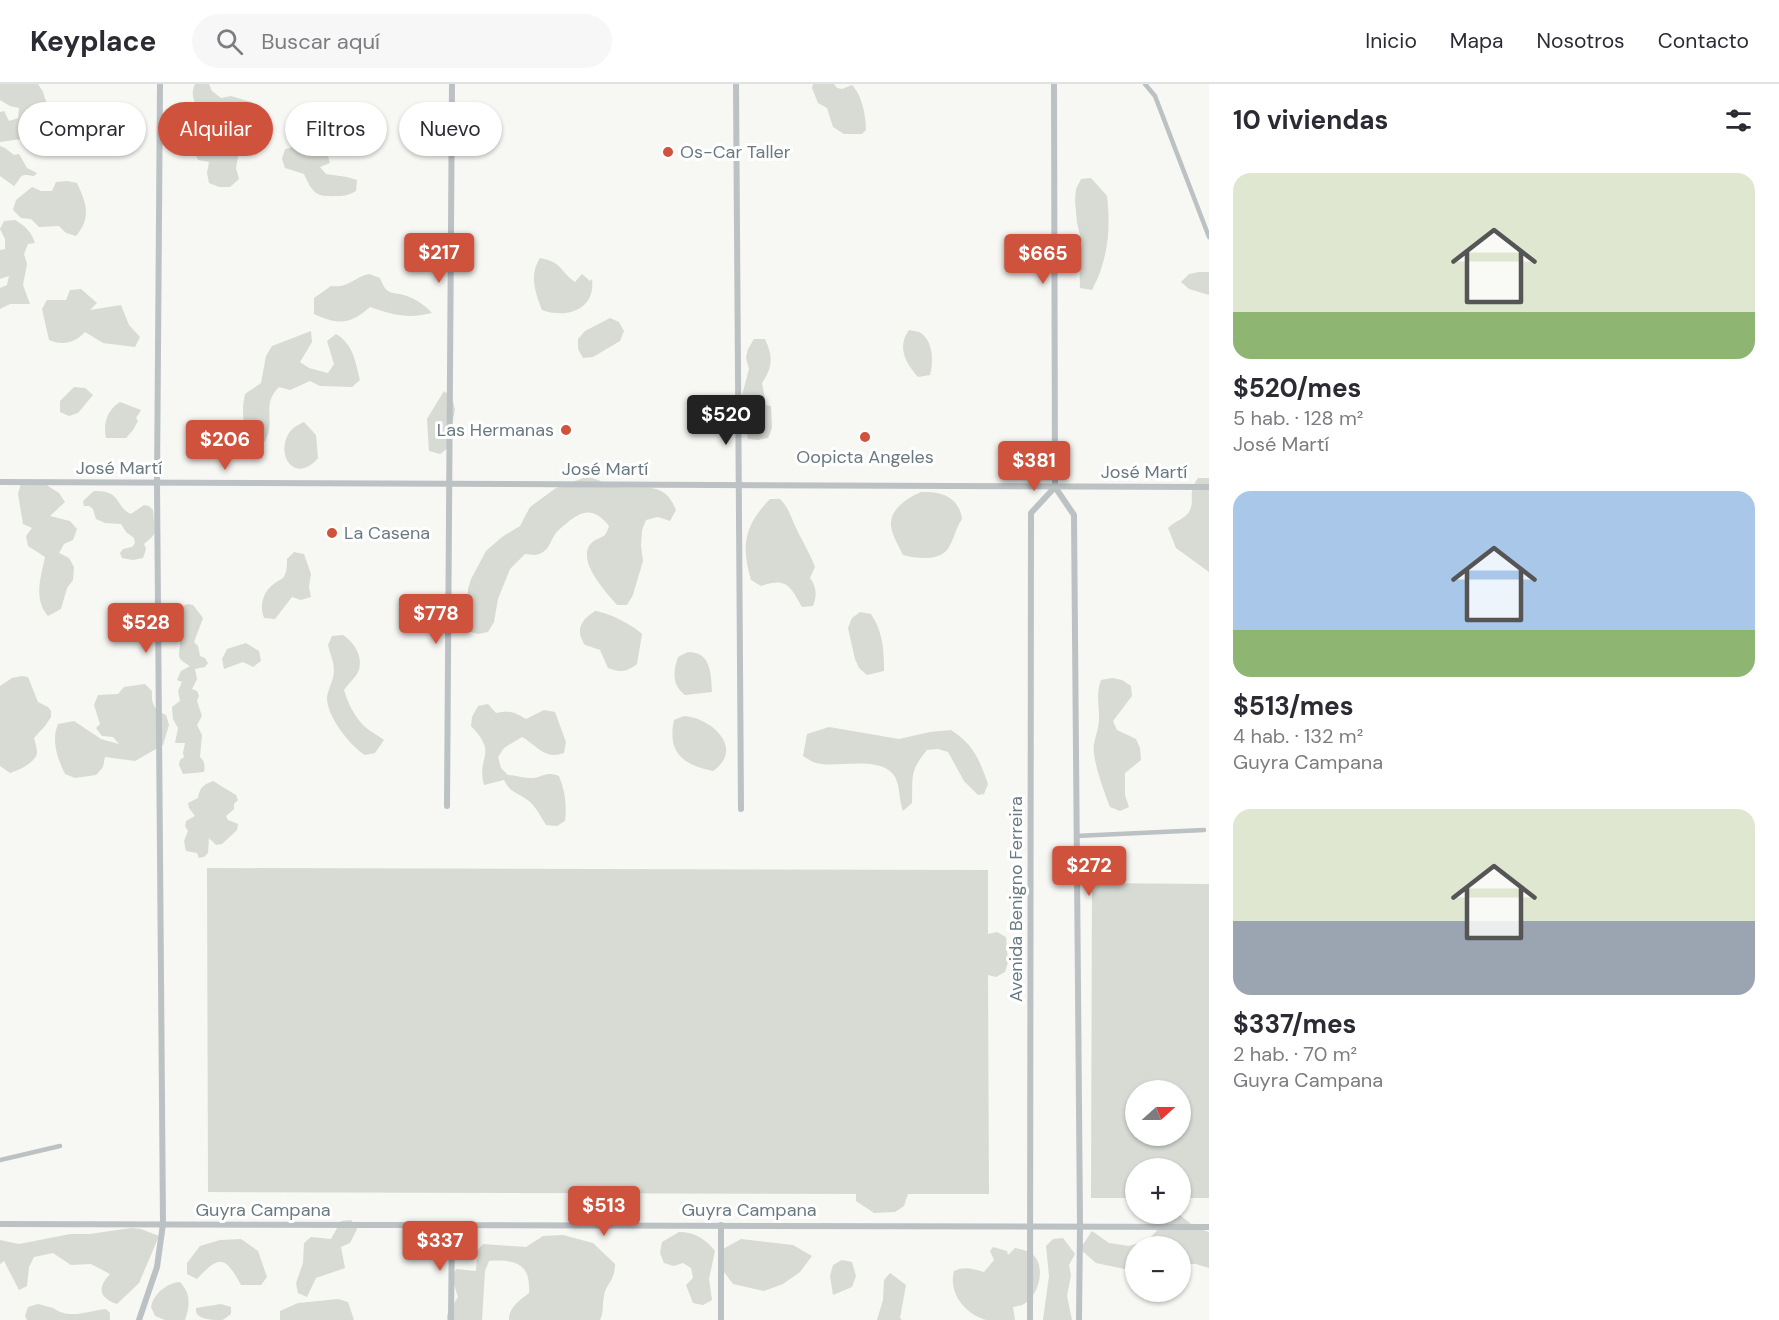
<!DOCTYPE html>
<html lang="es">
<head>
<meta charset="utf-8">
<style>
  :root { --surface:#fff; --page:#f7f7f7; --text:#2b2b33; --muted:#7c7c81; --line:#e1e1e2; --accent:#cf523c }
  body { margin:0; font-family:"DM Sans",sans-serif; background:var(--page); color:var(--text); height:100vh; display:flex; flex-direction:column; font-size:22px; white-space:nowrap }
  * { box-sizing:border-box; margin:0 }
  p { font-size:20px; color:var(--muted) }
  .icon { flex:none; width:33px; height:33px; fill:none; stroke:currentColor; stroke-width:2; stroke-linecap:round; stroke-linejoin:round }
  .map { position:relative; flex:1; overflow:hidden }
  .side { display:flex; flex-direction:column; background:var(--surface); width:570px }
  .side>* { flex:none }
  .banner { position:absolute; left:18px; top:18px; width:570px; height:54px; display:flex; gap:12px }
  .needle { width:39px; rotate:69deg }
  .tools { position:absolute; left:1125px; top:996px; display:grid; gap:12px }
  .tools a { display:grid; place-items:center; width:66px; height:66px; border-radius:50%; background:var(--surface); box-shadow:0 2px 4px #0004; font-size:30px }
  .price { position:absolute; translate:-50% -51px; padding:0 14px; border-radius:6px; background:var(--accent); color:#fff; font-size:20px; line-height:39px; filter:drop-shadow(0 2px 3px #0008) }
  .price::after { content:''; position:absolute; left:50%; top:36px; width:18px; height:14px; margin-left:-9px; background:inherit; clip-path:polygon(0 0,100% 0,50% 100%) }
  .price.active { background:#222; color:#fff }
  ul { padding:0; list-style:none }
  li { display:grid; align-content:center; gap:12px; height:318px; padding:0 24px }
  li span { display:grid; place-items:center; height:186px; border-radius:18px; color:#555 }
  li>.icon { margin-inline-start:auto }
  span .icon { width:108px; height:108px; fill:#fffc; stroke-width:1 }
  li b { font-size:26px }
  h2 { display:flex; justify-content:space-between; align-items:center; height:72px; padding:0 24px; font-size:26px }
  .pill { padding:0 21px; border-radius:27px; background:var(--surface); box-shadow:0 2px 4px #0004; font-size:21px; line-height:54px }
  .pill.active { background:var(--accent); color:#fff }
  header { display:flex; align-items:center; gap:36px; box-sizing:border-box; height:84px; padding:0 30px; background:var(--surface); border-bottom:2px solid var(--line) }
  header strong { font-size:28px }
  nav { display:flex; gap:33px; margin-inline-start:auto; font-size:21px }
  .search { width:420px; height:54px; background:var(--page); display:flex; align-items:center; gap:15px; box-sizing:border-box; padding:0 21px; border-radius:33px; color:var(--muted); font-size:22px }
  main { display:flex; flex:1; min-height:0 }
  .map>svg:first-child { display:block }
</style>
</head>
<body>
<header>
<strong>Keyplace</strong>
<div class="search"><svg class="icon" aria-label="search" viewBox="0 0 24 24"><circle cx="10" cy="10" r="6"/><path d="M15 15l6 6"/></svg>Buscar aquí</div>
<nav><a>Inicio</a><a>Mapa</a><a>Nosotros</a><a>Contacto</a></nav>
</header>
<main>
<div class="map">
<svg width="1209" height="1236" viewBox="0 0 1209 1236">
  <rect width="100%" height="100%" fill="#f7f7f4"/>
  <g fill="#d7dbd4" fill-rule="evenodd">
    <path d="M 0,0 L 38,0 L 43,8 L 55,46 L 35,46 L 29,54 L 0,58 L 0,28 L 4,27 L 9,37 L 18,34 L 19,24 L 10,22 L 0,16 Z"/>
    <path d="M 195,0 L 209,0 L 212,7 L 221,14 L 231,12 L 251,18 L 261,37 L 263,51 L 242,51 L 236,84 L 239,95 L 230,103 L 219,103 L 209,99 L 207,89 L 209,78 L 198,76 C 193,65 193,58 199,48 C 216,49 225,53 237,39 C 234,37 232,34 230,33 C 218,27 201,34 195,19 C 192,12 192,6 195,0 Z"/>
    <path d="M 813,0 L 834,0 L 837,4 L 842,5 L 852,1 C 862,11 866,32 866,46 L 862,50 L 844,50 L 833,43 L 827,24 L 818,19 L 812,4 Z"/>
    <path d="M 306,60 L 327,69 L 330,79 L 320,83 L 326,90 L 347,93 L 357,96 L 356,107 C 349,111 345,112 337,112 C 316,113 313,110 304,90 L 285,84 L 282,75 L 285,65 Z"/>
    <path d="M 0,62 L 5,64 L 14,71 L 19,70 L 27,84 L 37,89 L 34,92 C 18,89 23,92 14,102 L 0,92 Z"/>
    <path d="M 1091,94 L 1107,112 C 1111,145 1108,176 1092,206 L 1080,204 L 1079,171 L 1082,160 L 1077,139 L 1075,117 L 1076,105 L 1081,95 Z"/>
    <path d="M 67,97 L 77,99 C 86,119 92,133 76,152 L 66,149 L 59,142 L 39,143 L 31,135 L 21,134 L 13,126 L 16,116 L 32,103 L 41,107 L 52,107 L 56,98 Z"/>
    <path d="M 15,136 C 25,142 31,147 35,159 L 28,160 L 24,170 L 27,180 L 23,201 L 30,220 L 10,220 L 0,225 L 0,204 L 7,201 L 9,192 L 0,195 L 0,166 L 5,165 L 5,155 L 0,145 L 4,137 Z"/>
    <path d="M 540,174 C 564,179 558,186 575,198 L 582,190 L 590,197 L 592,195 C 596,226 566,235 542,226 C 535,208 529,191 540,174 Z"/>
    <path d="M 1199,188 L 1209,188 L 1209,211 L 1189,205 L 1181,198 L 1189,190 Z"/>
    <path d="M 369,190 L 380,194 C 387,213 392,207 407,212 C 417,216 425,221 432,229 C 406,235 395,231 370,223 C 350,241 338,241 314,230 L 314,214 L 331,202 C 350,204 352,194 369,190 Z"/>
    <path d="M 81,205 L 97,219 L 90,226 L 121,221 L 129,241 L 140,253 L 135,263 L 103,259 L 85,248 C 75,259 62,262 49,256 L 42,225 L 47,216 L 66,216 L 70,206 Z"/>
    <path d="M 610,234 L 619,238 L 624,247 L 620,257 L 593,273 L 583,274 L 578,265 L 578,255 L 585,247 Z"/>
    <path d="M 909,246 C 912,247 916,247 919,248 C 933,255 934,278 930,291 L 918,293 C 905,278 897,263 909,246 Z"/>
    <path d="M 311,247 L 312,258 L 300,278 L 309,284 L 328,289 L 334,280 L 327,257 L 336,250 C 354,261 355,277 360,296 L 352,303 L 320,302 L 310,297 L 290,306 L 279,303 C 259,322 279,340 262,361 L 252,361 C 243,346 241,327 245,310 L 261,299 L 266,272 L 272,262 Z"/>
    <path d="M 754,255 L 765,255 C 773,272 773,283 762,299 L 766,321 L 771,322 L 772,344 L 768,354 L 758,356 L 748,355 L 741,315 L 749,285 L 746,274 L 748,265 Z"/>
    <path d="M 74,303 L 85,304 L 93,311 L 78,329 L 69,332 L 60,328 L 60,317 Z"/>
    <path d="M 444,307 L 452,314 L 455,325 L 448,364 L 440,370 L 429,367 L 427,335 Z"/>
    <path d="M 120,318 L 141,326 L 136,334 L 138,337 L 133,346 L 126,354 L 106,354 C 103,339 107,326 120,318 Z"/>
    <path d="M 304,338 L 316,351 L 318,374 C 295,401 275,371 289,349 C 293,343 298,341 304,338 Z"/>
    <path d="M 586,393 C 598,394 608,402 618,403 C 643,406 664,395 676,426 L 670,437 L 658,433 L 646,436 L 642,446 L 641,462 L 643,477 L 633,511 L 627,521 L 617,521 C 606,508 579,480 589,462 C 593,455 600,455 605,451 C 607,448 608,445 609,442 C 595,424 583,425 567,439 C 563,442 559,445 556,449 C 551,455 550,464 543,468 C 537,472 533,471 525,470 L 510,485 L 498,515 L 494,538 L 488,548 L 478,550 L 468,547 L 466,537 L 468,505 L 471,495 L 486,467 L 502,453 L 520,442 L 530,423 L 556,404 Z"/>
    <path d="M 1198,394 L 1209,394 L 1209,488 L 1176,464 L 1168,444 C 1175,437 1187,434 1190,426 C 1195,414 1187,410 1198,394 Z"/>
    <path d="M 42,398 L 59,409 L 65,418 L 50,432 L 70,437 L 77,445 L 73,456 L 64,460 L 59,469 L 69,474 L 74,483 L 73,496 L 67,504 L 61,525 L 48,532 C 33,515 41,493 45,473 L 28,462 L 26,452 L 32,444 L 23,440 L 18,410 L 21,399 Z"/>
    <path d="M 94,407 C 122,406 115,423 131,430 L 144,421 L 149,422 L 153,426 L 155,448 L 152,453 L 144,460 L 146,465 L 143,474 L 133,476 L 122,474 L 120,469 L 123,465 L 132,463 L 135,459 L 134,454 L 126,448 L 121,440 L 105,439 L 96,435 L 93,425 L 89,422 L 84,422 L 83,417 Z"/>
    <path d="M 921,408 C 942,407 959,413 962,435 C 956,444 955,452 950,461 C 943,478 918,475 903,471 C 899,462 890,448 891,439 C 891,424 909,413 921,408 Z"/>
    <path d="M 770,415 L 780,415 C 789,424 791,433 796,444 C 802,457 810,469 815,483 L 810,494 C 817,504 817,511 813,522 L 802,523 C 790,502 787,493 761,502 L 751,496 C 741,461 744,442 770,415 Z"/>
    <path d="M 294,468 L 304,470 L 311,490 L 309,503 L 311,513 L 301,516 L 292,513 L 275,535 L 264,534 C 259,521 263,507 275,499 C 277,497 281,496 283,494 C 287,489 287,481 287,475 Z"/>
    <path d="M 188,520 L 193,521 L 203,534 L 194,558 L 198,562 L 200,572 L 205,574 L 208,579 L 205,583 L 195,585 L 197,595 L 192,605 L 197,607 L 199,612 L 197,617 L 202,632 L 197,641 L 202,651 L 200,673 C 205,678 205,681 204,688 L 183,690 L 179,681 L 180,676 L 184,673 L 183,669 L 185,659 L 175,659 L 178,644 L 173,635 L 172,623 L 180,617 L 178,607 L 182,598 L 177,596 L 181,587 L 190,582 C 174,573 180,572 180,558 C 171,550 176,544 184,538 L 177,529 L 178,524 Z"/>
    <path d="M 595,527 C 607,528 633,541 642,550 L 637,580 C 627,588 620,589 608,584 L 600,566 L 585,561 C 575,546 581,536 595,527 Z"/>
    <path d="M 860,528 L 871,530 C 883,548 884,566 884,587 L 867,591 L 859,584 L 855,575 L 848,544 L 852,534 Z"/>
    <path d="M 343,551 C 354,558 363,572 359,586 C 357,592 348,600 344,606 C 348,619 354,632 364,642 C 369,647 378,651 384,656 L 375,669 L 365,671 C 350,662 326,631 327,613 C 328,607 331,600 333,594 C 336,582 331,573 328,561 L 332,552 Z"/>
    <path d="M 246,559 L 259,567 L 261,577 L 253,583 L 243,578 L 224,585 L 222,575 L 227,565 Z"/>
    <path d="M 688,568 C 711,568 711,589 712,608 L 685,611 C 672,601 673,588 678,573 Z"/>
    <path d="M 22,592 L 28,593 L 38,618 L 48,623 L 51,627 L 51,633 L 45,642 L 34,654 C 35,658 37,664 37,669 C 36,678 18,687 10,689 L 0,682 L 0,602 L 12,594 Z"/>
    <path d="M 1112,594 L 1122,596 L 1131,602 L 1132,612 L 1113,637 L 1117,646 L 1136,655 L 1140,664 L 1141,676 L 1125,689 L 1125,711 L 1129,723 L 1120,727 L 1110,723 C 1105,710 1091,673 1094,660 C 1096,650 1099,644 1099,633 C 1099,619 1096,610 1101,596 Z"/>
    <path d="M 145,600 L 152,607 C 151,620 154,626 166,631 L 169,641 L 163,661 L 135,677 L 105,673 L 103,683 L 96,691 L 75,694 L 65,690 C 57,673 51,657 58,640 L 74,637 L 101,655 L 119,660 L 113,653 L 102,652 L 96,644 L 100,640 L 94,621 L 98,611 L 118,610 L 124,603 Z"/>
    <path d="M 488,620 L 496,629 C 509,626 515,628 526,635 L 544,626 L 555,628 L 566,658 L 564,669 C 544,676 538,662 522,653 L 504,664 L 498,673 L 501,684 L 508,691 C 516,691 522,694 529,694 C 543,695 543,686 559,692 C 565,707 567,721 565,737 L 557,742 L 546,741 C 541,733 536,723 529,717 C 518,708 511,710 504,696 L 484,701 C 476,672 499,671 471,642 L 472,633 L 478,622 Z"/>
    <path d="M 684,632 C 712,634 745,665 713,687 C 683,681 667,669 674,636 Z"/>
    <path d="M 829,643 L 899,655 L 930,648 L 951,646 C 974,661 979,675 988,700 L 984,710 L 978,711 L 964,697 L 948,668 L 938,665 L 927,666 C 909,688 913,692 912,719 L 903,727 C 899,716 900,704 896,695 C 885,671 841,683 821,680 C 814,679 809,676 803,672 L 807,650 Z"/>
    <path d="M 213,697 L 236,711 L 238,716 L 234,720 L 234,725 L 226,732 L 228,736 L 238,740 L 237,746 L 222,760 L 216,761 L 209,754 L 208,769 L 204,773 L 199,774 L 197,769 L 186,767 L 184,757 L 188,747 L 185,742 L 186,737 L 195,732 L 189,724 L 188,719 L 198,714 C 200,703 203,701 213,697 Z"/>
    <path d="M 207,784 L 988,786 L 988,850 L 997,848 L 1006,853 L 1008,878 L 1005,888 L 996,893 L 988,891 L 989,1110 L 908,1110 L 904,1122 L 895,1128 L 874,1129 L 856,1117 L 856,1110 L 208,1108 Z"/>
    <path d="M 1092,799 L 1209,800 L 1209,1114 L 1181,1114 L 1180,1084 L 1136,1084 L 1135,1114 L 1091,1114 ZM 1180,1006 L 1180,1052 L 1136,1052 L 1136,1006 Z"/>
    <path d="M 1180,1131 L 1195,1143 L 1209,1148 L 1209,1184 L 1196,1180 L 1181,1180 L 1180,1162 L 1136,1162 L 1134,1187 L 1096,1179 L 1080,1165 L 1092,1147 L 1109,1159 L 1129,1162 L 1148,1156 L 1162,1141 Z"/>
    <path d="M 351,1136 L 357,1145 L 350,1159 L 341,1163 L 345,1184 L 316,1194 L 307,1213 L 298,1209 L 296,1199 L 303,1179 L 304,1159 L 311,1153 L 331,1155 L 341,1137 Z"/>
    <path d="M 131,1144 L 141,1145 L 159,1152 L 139,1199 L 117,1220 C 99,1214 97,1204 110,1190 L 91,1180 L 71,1181 L 53,1169 L 34,1173 L 29,1183 L 27,1202 L 19,1206 L 4,1177 L 0,1180 L 0,1156 L 19,1160 L 70,1150 L 90,1150 Z"/>
    <path d="M 679,1148 C 694,1148 706,1155 715,1167 L 709,1195 L 712,1216 L 703,1221 L 693,1219 L 686,1201 L 693,1194 L 691,1184 L 683,1179 L 674,1182 L 664,1179 L 660,1169 L 662,1158 Z"/>
    <path d="M 563,1151 L 593,1159 L 615,1180 C 615,1197 606,1199 604,1212 C 602,1221 604,1228 600,1236 L 509,1236 C 509,1223 520,1216 529,1209 C 531,1179 515,1175 489,1177 L 485,1187 L 482,1236 L 447,1236 L 447,1231 L 458,1213 L 452,1194 L 456,1185 L 476,1187 L 477,1167 L 483,1160 L 526,1163 L 543,1152 Z"/>
    <path d="M 1063,1154 L 1075,1170 L 1069,1181 L 1071,1191 L 1067,1212 L 1072,1236 L 1043,1236 L 1049,1192 L 1046,1162 L 1053,1155 Z"/>
    <path d="M 241,1155 L 258,1167 L 267,1193 L 261,1201 L 241,1201 C 225,1172 220,1170 197,1195 L 187,1190 L 187,1179 L 200,1162 L 220,1156 Z"/>
    <path d="M 741,1155 L 793,1161 L 812,1172 L 800,1188 L 783,1200 L 764,1207 L 733,1200 L 721,1184 L 723,1165 Z"/>
    <path d="M 993,1163 L 1007,1167 L 1008,1171 L 1015,1164 C 1019,1165 1025,1166 1029,1168 C 1048,1178 1040,1213 1022,1221 C 1019,1222 1016,1222 1013,1223 L 1015,1236 C 1007,1236 994,1236 986,1236 C 965,1230 948,1209 954,1187 C 965,1182 973,1185 984,1188 L 994,1176 L 990,1167 Z"/>
    <path d="M 842,1176 L 852,1178 L 856,1192 L 852,1203 L 833,1211 L 830,1192 L 833,1181 Z"/>
    <path d="M 890,1189 L 906,1201 L 900,1234 L 902,1236 L 877,1236 L 883,1216 L 884,1196 Z"/>
    <path d="M 180,1198 C 191,1210 190,1221 185,1236 L 165,1236 L 155,1232 L 151,1223 C 153,1210 167,1199 180,1198 Z"/>
    <path d="M 338,1215 L 348,1218 L 354,1236 L 280,1236 L 280,1227 L 298,1219 Z"/>
    <path d="M 38,1220 L 53,1224 C 70,1236 87,1227 106,1225 L 110,1229 L 110,1236 L 27,1236 L 25,1232 L 28,1223 Z"/>
    <path d="M 221,1220 L 231,1223 L 231,1230 C 230,1231 223,1236 222,1236 C 212,1236 194,1236 196,1224 Z"/>
  </g>
  <g fill="none" stroke-linecap="round" stroke-linejoin="round">
    <g stroke="#bcc1c4" stroke-width="4.5">
      <path d="M 1145,0 L 1155,12 L 1209,153"/>
      <path d="M 1076,752 L 1204,746"/>
      <path d="M 0,1076 L 60,1062"/>
    </g>
    <g stroke="#bcc1c4" stroke-width="6">
      <path d="M 736,0 L 741,725"/>
      <path d="M 1054,0 L 1055,403 L 1074,431 L 1080,1142 L 1079,1236"/>
      <path d="M 0,398 L 1209,403"/>
      <path d="M 447,722 L 452,0"/>
      <path d="M 0,1140 L 1209,1143"/>
      <path d="M 721,1141 L 721,1236"/>
      <path d="M 139,1236 L 157,1183 L 163,1140 L 157,399 L 160,0"/>
      <path d="M 451,1236 L 452,1141"/>
      <path d="M 1030,1236 L 1031,429 L 1055,403"/>
    </g>
  </g>
  <g fill="#cf523c" stroke="#fff" stroke-width="2">
    <circle cx="668" cy="68" r="6"/>
    <circle cx="566" cy="346" r="6"/>
    <circle cx="865" cy="353" r="6"/>
    <circle cx="332" cy="449" r="6"/>
  </g>
  <g text-anchor="middle" stroke-width="6" stroke-linejoin="round" paint-order="stroke">
    <g font-size="18" fill="#697982" stroke="#fff" text-anchor="start">
      <text x="680" y="74">Os-Car Taller</text>
      <text x="554" y="352" text-anchor="end">Las Hermanas</text>
      <text x="865" y="379" text-anchor="middle">Oopicta Angeles</text>
      <text x="344" y="455">La Casena</text>
    </g>
    <g font-size="18" fill="#697982" stroke="#fff">
      <text x="119" y="390">José Martí</text>
      <text x="605" y="391">José Martí</text>
      <text x="1144" y="394">José Martí</text>
      <text transform="translate(1016 815) rotate(-90)" y="6">Avenida Benigno Ferreira</text>
      <text x="263" y="1132">Guyra Campana</text>
      <text x="749" y="1132">Guyra Campana</text>
    </g>
  </g>
</svg>
<div class="tools">
<a><svg class="needle" viewBox="-14 -14 28 28"><path d="M0-13l5 13h-10z" fill="#e53935"/><path d="M0 13l5-13h-10z" fill="#7c7c81"/></svg></a>
<a>+</a>
<a>−</a>
</div>
<b class="price" style="left:439px;top:200px">$217</b>
<b class="price" style="left:1043px;top:201px">$665</b>
<b class="price active" style="left:726px;top:362px">$520</b>
<b class="price" style="left:225px;top:387px">$206</b>
<b class="price" style="left:1034px;top:408px">$381</b>
<b class="price" style="left:436px;top:561px">$778</b>
<b class="price" style="left:146px;top:570px">$528</b>
<b class="price" style="left:1089px;top:813px">$272</b>
<b class="price" style="left:604px;top:1153px">$513</b>
<b class="price" style="left:440px;top:1188px">$337</b>
<div class="banner">
<a class="pill">Comprar</a>
<a class="pill active">Alquilar</a>
<a class="pill">Filtros</a>
<a class="pill">Nuevo</a>
</div>
</div>
<section class="side">
<h2>10 viviendas<svg class="icon" aria-label="filters" viewBox="0 0 24 24"><path d="M4 7h16M4 17h16"/><circle cx="9" cy="7" r="2"/><circle cx="15" cy="17" r="2"/></svg></h2>
<ul>
<li><span style="background:linear-gradient(#dfe7d0 75%,#8fb573 0)"><svg class="icon" aria-label="home" viewBox="0 0 24 24"><path d="M3 11l9-7 9 7M6 9v11h12V9"/></svg></span><div><b>$520/mes</b><p>5 hab. · 128 m²</p><p>José Martí</p></div></li>
<li><span style="background:linear-gradient(#a9c7e8 75%,#8fb573 0)"><svg class="icon" aria-label="home" viewBox="0 0 24 24"><path d="M3 11l9-7 9 7M6 9v11h12V9"/></svg></span><div><b>$513/mes</b><p>4 hab. · 132 m²</p><p>Guyra Campana</p></div></li>
<li><span style="background:linear-gradient(#dfe7d0 60%,#9aa5b1 0)"><svg class="icon" aria-label="home" viewBox="0 0 24 24"><path d="M3 11l9-7 9 7M6 9v11h12V9"/></svg></span><div><b>$337/mes</b><p>2 hab. · 70 m²</p><p>Guyra Campana</p></div></li>
</ul>
</section>
</main>
</body>
</html>
